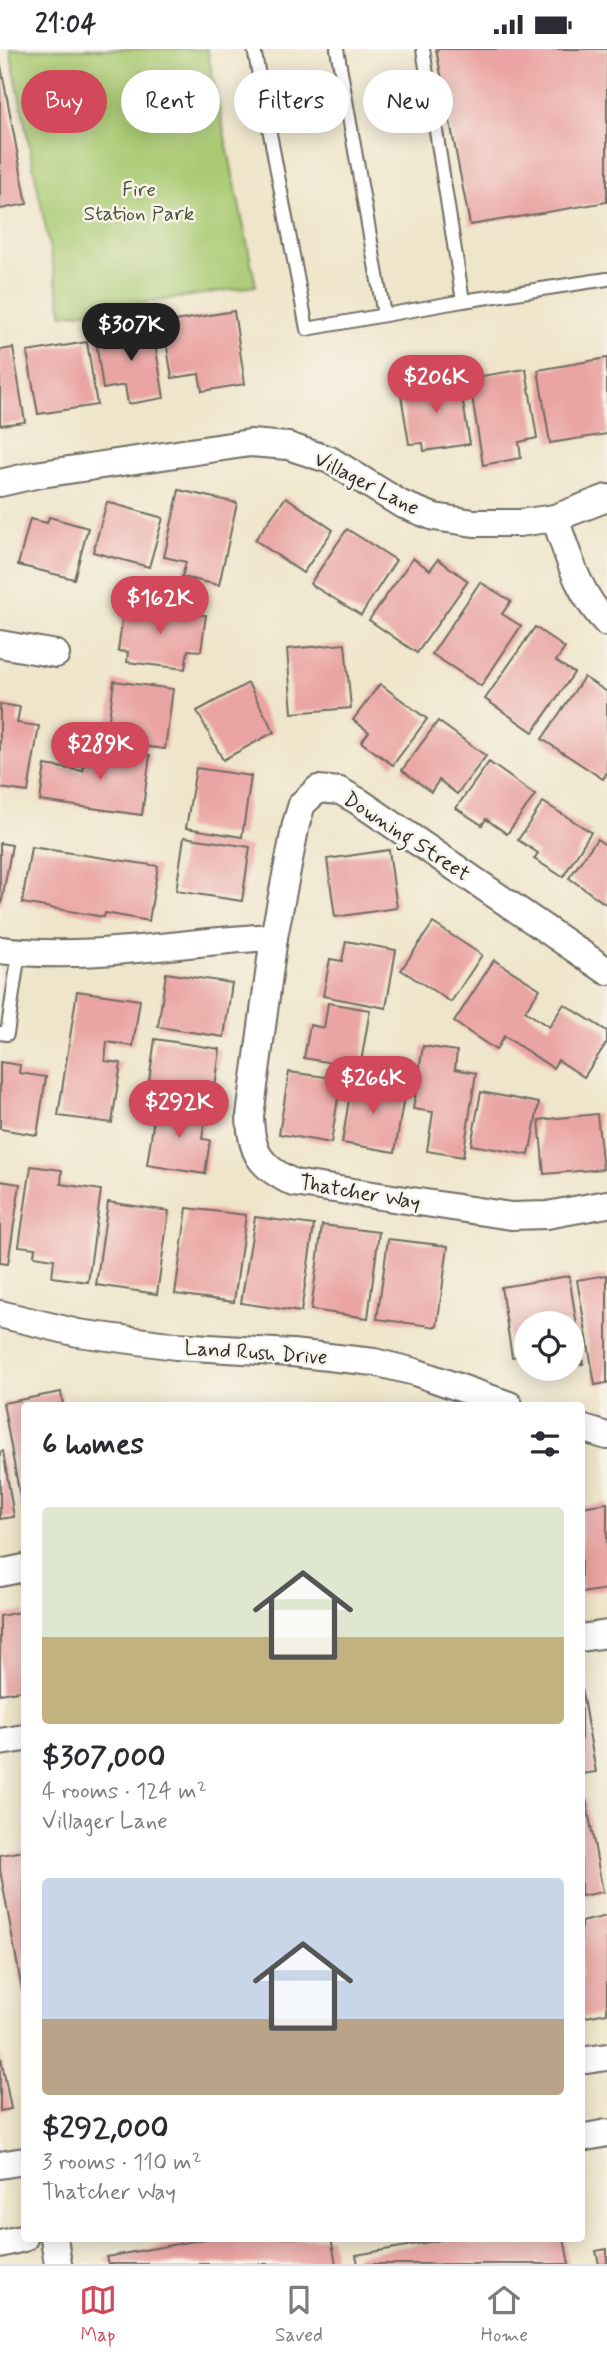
<!DOCTYPE html>
<html lang="en">
<head>
<meta charset="utf-8">
<style>
  :root { --surface:#fff; --page:#f2f2f3; --text:#2b2b33; --muted:#7c7c81; --line:#e1e1e2; --accent:#d1495b }
  body { margin:0; font-family:Mynerve,sans-serif; background:var(--page); color:var(--text); height:100vh; display:flex; flex-direction:column; font-size:26px; white-space:nowrap }
  * { box-sizing:border-box; margin:0 }
  p { font-size:23px; color:var(--muted) }
  .icon { flex:none; width:38px; height:38px; fill:none; stroke:currentColor; stroke-width:2; stroke-linecap:round; stroke-linejoin:round }
  .map { position:relative; flex:1; overflow:hidden }
  .drawer { position:absolute; left:21px; top:1353px; width:564px; height:840px; display:flex; flex-direction:column; background:var(--surface); border-radius:7px; box-shadow:0 4px 18px #0003 }
  .drawer>* { flex:none }
  .guide { position:absolute; left:21px; top:21px; width:565px; height:63px; display:flex; gap:14px }
  .fabs { position:absolute; left:514px; top:1262px; display:grid; gap:14px }
  .fabs a { display:grid; place-items:center; width:70px; height:70px; border-radius:50%; background:var(--surface); box-shadow:0 4px 18px #0003; font-size:35px }
  .price { position:absolute; translate:-50% -60px; padding:0 16px; border-radius:24px; background:var(--accent); color:#fff; font-size:23px; line-height:46px; filter:drop-shadow(0 2px 4px #0008) }
  .price::after { content:''; position:absolute; left:50%; top:42px; width:21px; height:16px; margin-left:-10px; background:inherit; clip-path:polygon(0 0,100% 0,50% 100%) }
  .price.selected { background:#222; color:#fff }
  ul { padding:0; list-style:none }
  li { display:grid; align-content:center; gap:14px; height:371px; padding:0 21px }
  li span { display:grid; place-items:center; height:217px; border-radius:7px; color:#555 }
  li>.icon { margin-inline-start:auto }
  span .icon { width:126px; height:126px; fill:#fffc; stroke-width:1 }
  li b { font-size:30px }
  h2 { display:flex; justify-content:space-between; align-items:center; height:84px; padding:0 21px; font-size:30px }
  .chip { padding:0 24px; border-radius:32px; background:var(--surface); box-shadow:0 4px 18px #0003; font-size:24px; line-height:63px }
  .chip.selected { background:var(--accent); color:#fff }
  .status { display:flex; justify-content:space-between; align-items:center; height:49px; padding:0 35px; background:var(--surface); direction:ltr }
  .status svg { height:19px; fill:currentColor }
  .menu { display:flex; justify-content:space-around; align-items:center; height:98px; border-top:2px solid var(--line); background:var(--surface); font-size:19px; color:var(--muted) }
  .menu a { display:grid; justify-items:center; gap:4px }
  .menu .selected { color:var(--accent) }
  .map>svg:first-child { display:block }
</style>
</head>
<body>
<div class="status"><b>21:04</b><svg viewBox="0 0 49 12"><path d="M0 12V9h3v3zM5 12V6h3v6zM10 12V3h3v9zM15 12V0h3v12zM26 1h20v11H26zM47 4h2v5h-2z"/></svg></div>
<div class="map">
<svg width="607" height="2215" viewBox="0 0 607 2215">
  <rect width="100%" height="100%" fill="#f7f3e8"/>
  <filter id="ink" filterUnits="userSpaceOnUse"><feTurbulence type="fractalNoise" baseFrequency=".0143" numOctaves="2"/><feDisplacementMap in="SourceGraphic" scale="14" xChannelSelector="R" yChannelSelector="G"/><feConvolveMatrix kernelMatrix="1 2 1 2 8 2 1 2 1" color-interpolation-filters="sRGB"/></filter>
  <filter id="wash" filterUnits="userSpaceOnUse"><feTurbulence type="fractalNoise" baseFrequency=".00686" numOctaves="4" result="noise"/><feDisplacementMap in="SourceGraphic" scale="28" xChannelSelector="R" yChannelSelector="G"/><feGaussianBlur stdDeviation="1.57" result="paint"/><feColorMatrix in="noise" values="0 0 0 0 0 0 0 0 0 0 0 0 0 0 0 0 0 1.4 0 .05"/><feComposite in="paint" operator="in"/></filter>
  <g filter="url(#wash)">
    <rect width="100%" height="100%" fill="#efe5ca"/>
    <path fill="#aacb73" stroke="#6a7b4f" stroke-width="2" d="M 10,0 L 207,0 L 256,237 L 63,266 Z"/>
    <g id="blocks">
      <g fill="#eaa4a3">
        <path d="M 436,0 L 607,0 L 607,153 L 470,176 Z"/>
        <path d="M 0,12 L 27,155 L 0,160 Z"/>
        <path d="M 234,262 L 245,335 L 202,342 L 199,325 L 172,329 L 163,274 Z"/>
        <path d="M 152,276 L 164,349 L 128,355 L 125,336 L 103,340 L 95,286 Z"/>
        <path d="M 87,293 L 97,356 L 38,365 L 27,303 Z"/>
        <path d="M 13,299 L 25,373 L 0,376 L 0,301 Z"/>
        <path d="M 607,309 L 607,385 L 550,394 L 538,321 Z"/>
        <path d="M 526,320 L 537,389 L 519,393 L 521,409 L 483,416 L 469,329 Z"/>
        <path d="M 459,330 L 470,395 L 424,402 L 423,394 L 409,395 L 400,340 Z"/>
        <path d="M 179,441 L 237,454 L 219,536 L 182,528 L 186,513 L 164,508 Z"/>
        <path d="M 286,448 L 333,481 L 303,524 L 255,491 Z"/>
        <path d="M 107,453 L 163,469 L 149,518 L 93,503 Z"/>
        <path d="M 49,468 L 88,479 L 74,530 L 18,516 L 30,470 L 47,474 Z"/>
        <path d="M 347,480 L 396,511 L 361,566 L 310,535 Z"/>
        <path d="M 413,509 L 430,521 L 438,510 L 468,532 L 417,604 L 369,571 Z"/>
        <path d="M 480,533 L 511,552 L 502,565 L 521,577 L 481,637 L 432,605 Z"/>
        <path d="M 124,556 L 206,566 L 201,602 L 188,601 L 185,620 L 127,613 L 128,603 L 118,602 Z"/>
        <path d="M 535,578 L 565,599 L 556,612 L 574,624 L 533,683 L 485,650 Z"/>
        <path d="M 345,595 L 351,659 L 292,664 L 287,600 Z"/>
        <path d="M 584,628 L 607,643 L 607,724 L 603,730 L 542,690 Z"/>
        <path d="M 114,632 L 173,640 L 165,700 L 106,692 Z"/>
        <path d="M 248,634 L 274,683 L 223,711 L 197,662 Z"/>
        <path d="M 380,635 L 427,670 L 393,716 L 361,693 L 369,683 L 353,671 Z"/>
        <path d="M 0,655 L 20,658 L 17,674 L 39,677 L 28,743 L 0,739 Z"/>
        <path d="M 438,672 L 486,707 L 457,745 L 439,731 L 431,743 L 402,721 Z"/>
        <path d="M 86,698 L 150,706 L 142,766 L 40,752 L 45,716 L 83,722 Z"/>
        <path d="M 489,713 L 535,746 L 507,785 L 486,770 L 482,776 L 456,759 Z"/>
        <path d="M 196,719 L 251,727 L 242,788 L 186,779 Z"/>
        <path d="M 543,753 L 591,783 L 563,828 L 534,810 L 538,804 L 518,791 Z"/>
        <path d="M 184,788 L 250,798 L 242,852 L 176,842 Z"/>
        <path d="M 597,790 L 607,797 L 607,856 L 569,829 Z"/>
        <path d="M 0,794 L 12,796 L 1,857 L 0,857 Z"/>
        <path d="M 31,798 L 158,817 L 149,872 L 105,864 L 104,868 L 22,854 Z"/>
        <path d="M 389,801 L 397,859 L 335,868 L 327,810 Z"/>
        <path d="M 433,874 L 482,906 L 451,953 L 401,921 Z"/>
        <path d="M 346,892 L 396,901 L 386,959 L 323,947 L 330,910 L 342,912 Z"/>
        <path d="M 494,911 L 540,940 L 525,962 L 549,978 L 564,955 L 607,982 L 607,993 L 584,1028 L 558,1011 L 553,1019 L 504,987 L 496,1001 L 454,973 Z"/>
        <path d="M 166,924 L 232,934 L 224,988 L 158,978 Z"/>
        <path d="M 77,942 L 140,951 L 133,997 L 107,993 L 105,1012 L 121,1014 L 112,1074 L 58,1067 Z"/>
        <path d="M 328,954 L 370,961 L 360,1019 L 304,1009 L 310,976 L 324,979 Z"/>
        <path d="M 155,990 L 220,1000 L 213,1055 L 147,1046 Z"/>
        <path d="M 423,997 L 457,1002 L 455,1020 L 476,1024 L 463,1108 L 427,1102 L 433,1063 L 413,1060 Z"/>
        <path d="M 0,1013 L 20,1016 L 19,1024 L 46,1028 L 37,1086 L 0,1080 Z"/>
        <path d="M 289,1023 L 341,1030 L 331,1094 L 279,1085 Z"/>
        <path d="M 352,1032 L 405,1041 L 395,1103 L 342,1094 Z"/>
        <path d="M 481,1043 L 539,1054 L 529,1106 L 471,1096 Z"/>
        <path d="M 156,1056 L 206,1063 L 202,1090 L 210,1091 L 205,1125 L 147,1116 Z"/>
        <path d="M 597,1065 L 603,1120 L 544,1125 L 539,1071 Z"/>
        <path d="M 31,1117 L 62,1121 L 61,1135 L 101,1141 L 88,1233 L 52,1228 L 54,1210 L 34,1207 L 35,1199 L 19,1197 Z"/>
        <path d="M 0,1132 L 20,1135 L 8,1215 L 0,1214 Z"/>
        <path d="M 108,1153 L 169,1162 L 157,1245 L 96,1236 Z"/>
        <path d="M 187,1159 L 246,1166 L 234,1253 L 175,1245 Z"/>
        <path d="M 255,1168 L 314,1176 L 301,1263 L 241,1254 Z"/>
        <path d="M 322,1176 L 379,1183 L 368,1269 L 311,1261 Z"/>
        <path d="M 388,1190 L 448,1197 L 437,1278 L 377,1270 Z"/>
        <path d="M 607,1226 L 607,1334 L 595,1336 L 577,1231 Z"/>
        <path d="M 569,1227 L 583,1315 L 572,1317 L 572,1274 L 527,1274 L 527,1306 L 512,1308 L 501,1238 Z"/>
        <path d="M 61,1343 L 63,1356 L 24,1356 L 23,1464 L 3,1354 Z"/>
        <path d="M 3,1402 L 14,1468 L 0,1470 L 0,1403 Z"/>
        <path d="M 607,1454 L 607,1540 L 581,1544 L 581,1458 Z"/>
        <path d="M 24,1562 L 24,1641 L 0,1645 L 0,1567 Z"/>
        <path d="M 581,1638 L 596,1723 L 581,1725 Z"/>
        <path d="M 586,1750 L 603,1843 L 581,1847 L 581,1751 Z"/>
        <path d="M 24,1802 L 24,1945 L 23,1946 L 0,1821 L 0,1806 Z"/>
        <path d="M 607,1867 L 607,1964 L 581,1969 L 581,1873 Z"/>
        <path d="M 0,2003 L 11,2060 L 0,2062 Z"/>
        <path d="M 210,2189 L 331,2189 L 336,2215 L 108,2215 L 106,2208 Z"/>
        <path d="M 452,2189 L 564,2189 L 569,2215 L 358,2215 L 356,2206 Z"/>
        <path d="M 607,2200 L 607,2215 L 599,2215 L 596,2202 Z"/>
      </g>
    </g>
  </g>
  <g filter="url(#ink)">
    <use href="#blocks" fill-opacity="0" stroke="#706c63" stroke-width="2"/>
    <g fill="none" stroke-linecap="round" stroke-linejoin="round">
      <g stroke="#706c63" stroke-width="16">
        <g id="service">
          <path d="M 254,0 L 307,280 L 463,252 L 607,230"/>
          <path d="M 337,0 L 384,266"/>
          <path d="M 423,0 L 463,252"/>
          <path d="M 0,984 L 7,985 L 19,903"/>
        </g>
      </g>
      <g stroke="#706c63" stroke-width="30">
        <g id="minor">
          <path d="M 0,434 L 35,426 L 250,394 L 288,397 L 330,411 L 401,455 L 434,468 L 474,474 L 519,474 L 555,469 L 607,449"/>
          <path d="M 555,469 C 568,506 578,545 607,574"/>
          <path d="M 0,595 L 56,605"/>
          <path d="M 0,901 C 93,912 182,892 274,888"/>
          <path d="M 607,922 L 358,752 L 340,742 L 318,740 L 302,755 L 296,775 L 274,888 L 250,1067 C 251,1104 260,1118 294,1134 L 511,1167 L 547,1166 L 607,1155"/>
          <path d="M 0,1265 L 78,1284 L 176,1297 L 292,1304 L 374,1313 L 415,1323 L 509,1356"/>
          <path d="M 581,1379 L 607,1387"/>
          <path d="M 0,1524 L 24,1519"/>
          <path d="M 581,1589 L 607,1585"/>
          <path d="M 0,1693 L 24,1689"/>
          <path d="M 581,2010 L 587,2011 L 607,2008"/>
          <path d="M 581,2089 L 607,2084"/>
          <path d="M 0,2116 L 24,2112"/>
          <path d="M 54,2189 L 58,2215"/>
          <path d="M 0,2195 L 24,2189"/>
        </g>
      </g>
      <use href="#service" stroke="#fff" stroke-width="12"/>
      <use href="#minor" stroke="#fff" stroke-width="26"/>
    </g>
  </g>
  <g text-anchor="middle" stroke-width="5" stroke-linejoin="round" paint-order="stroke">
    <g font-size="21" fill="#4b533d" stroke="#f7f3e8">
      <text x="139" y="147">Fire<tspan x="139" dy="24">Station Park</tspan></text>
    </g>
    <g font-size="21" fill="#2b2b2b" stroke="#f7f3e8">
      <text transform="translate(367 434) rotate(27)" y="7">Villager Lane</text>
      <text transform="translate(407 787) rotate(33)" y="7">Downing Street</text>
      <text transform="translate(360 1143) rotate(10)" y="7">Thatcher Way</text>
      <text transform="translate(256 1303) rotate(4)" y="7">Land Rush Drive</text>
    </g>
  </g>
</svg>
<div class="fabs">
<a><svg class="icon" aria-label="locate" viewBox="0 0 24 24"><circle cx="12" cy="12" r="6"/><path d="M12 2v4M12 18v4M2 12h4M18 12h4"/></svg></a>
</div>
<b class="price selected" style="left:131px;top:314px">$307K</b>
<b class="price" style="left:436px;top:366px">$206K</b>
<b class="price" style="left:160px;top:587px">$162K</b>
<b class="price" style="left:100px;top:733px">$289K</b>
<b class="price" style="left:373px;top:1067px">$266K</b>
<b class="price" style="left:179px;top:1091px">$292K</b>
<div class="guide">
<a class="chip selected">Buy</a>
<a class="chip">Rent</a>
<a class="chip">Filters</a>
<a class="chip">New</a>
</div>
<section class="drawer">
<h2>6 homes<svg class="icon" aria-label="filters" viewBox="0 0 24 24"><path d="M4 7h16M4 17h16"/><circle cx="9" cy="7" r="2"/><circle cx="15" cy="17" r="2"/></svg></h2>
<ul>
<li><span style="background:linear-gradient(#dfe7d0 60%,#c2b280 0)"><svg class="icon" aria-label="home" viewBox="0 0 24 24"><path d="M3 11l9-7 9 7M6 9v11h12V9"/></svg></span><div><b>$307,000</b><p>4 rooms · 124 m²</p><p>Villager Lane</p></div></li>
<li><span style="background:linear-gradient(#c9d6e8 65%,#b9a48a 0)"><svg class="icon" aria-label="home" viewBox="0 0 24 24"><path d="M3 11l9-7 9 7M6 9v11h12V9"/></svg></span><div><b>$292,000</b><p>3 rooms · 110 m²</p><p>Thatcher Way</p></div></li>
</ul>
</section>
</div>
<nav class="menu">
<a class="selected"><svg class="icon" aria-label="map" viewBox="0 0 24 24"><path d="M3 6l6-2 6 2 6-2v14l-6 2-6-2-6 2zM9 4v14M15 6v14"/></svg>Map</a>
<a><svg class="icon" aria-label="saved" viewBox="0 0 24 24"><path d="M7 4h10v16l-5-4-5 4z"/></svg>Saved</a>
<a><svg class="icon" aria-label="home" viewBox="0 0 24 24"><path d="M3 11l9-7 9 7M6 9v11h12V9"/></svg>Home</a>
</nav>
</body>
</html>
